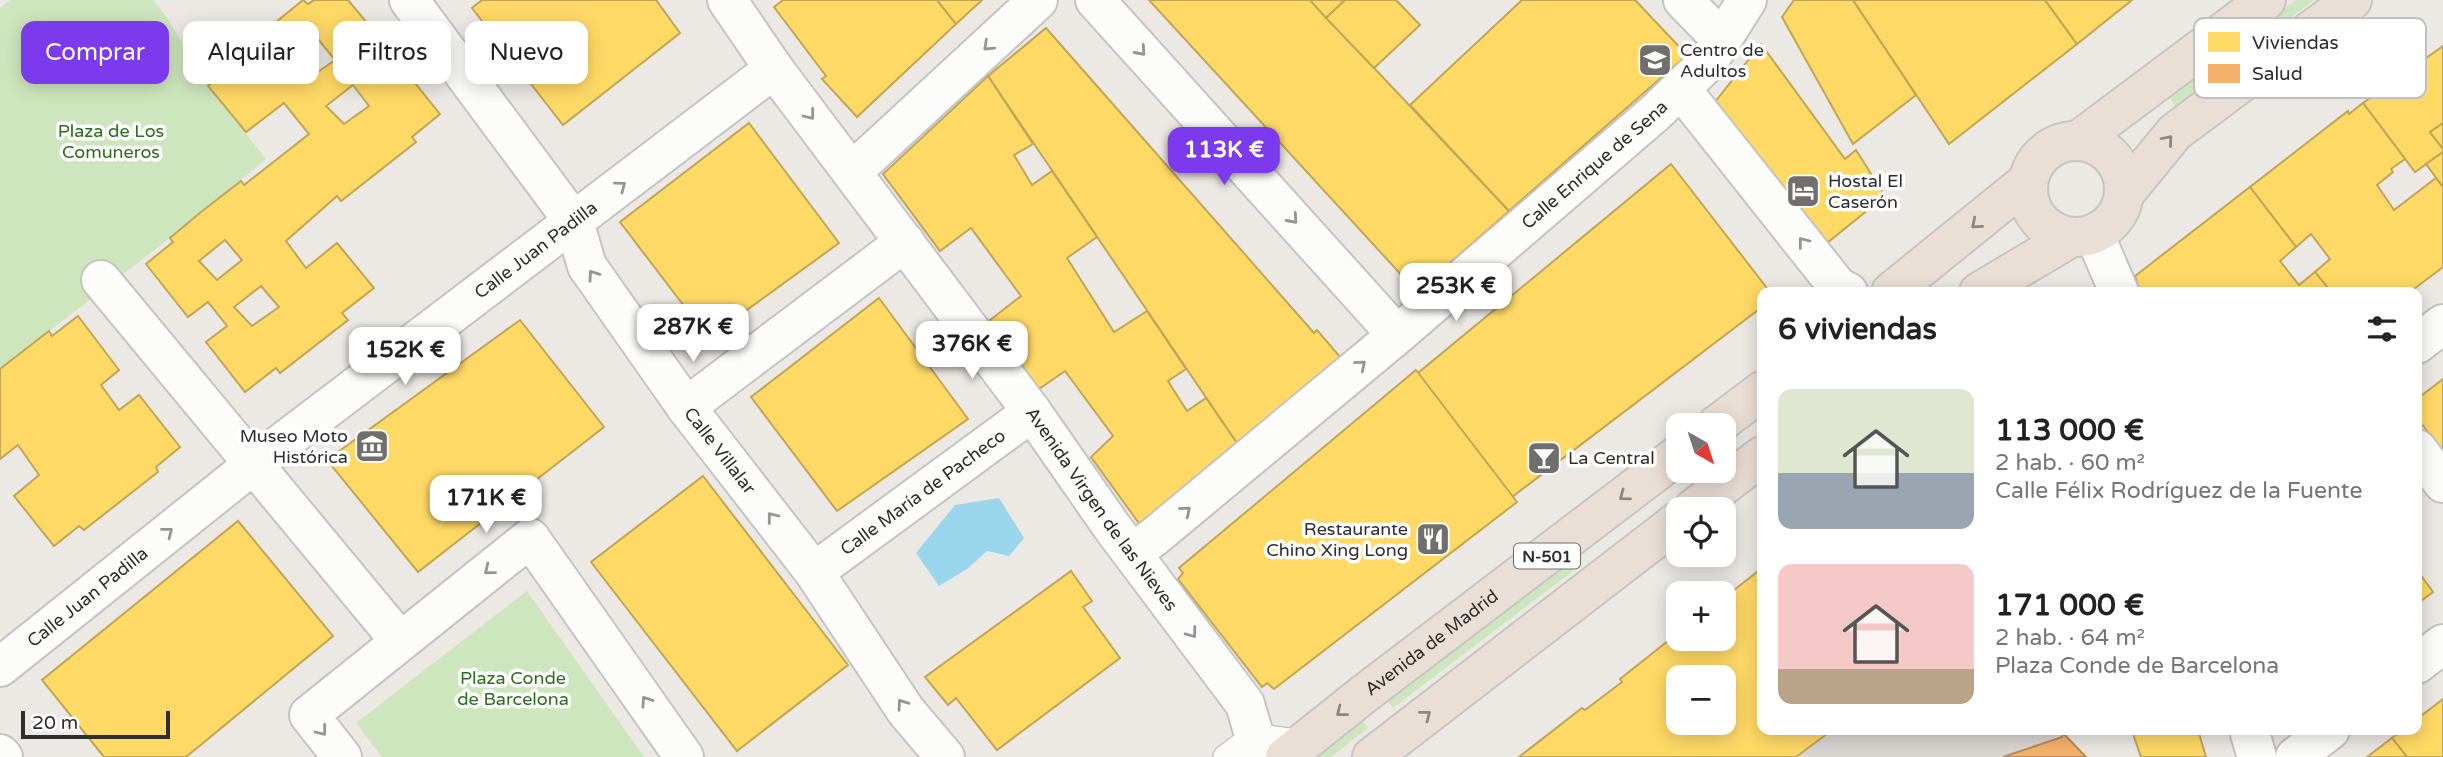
<!DOCTYPE html>
<html lang="es">
<head>
<meta charset="utf-8">
<style>
  :root { --surface:#fff; --page:#f6f6f6; --text:#222; --muted:#767676; --accent:#7c3aed }
  body { margin:0; font-family:"Varela Round",sans-serif; background:var(--page); color:var(--text); height:100vh; display:flex; flex-direction:column; font-size:26px; white-space:nowrap }
  * { box-sizing:border-box; margin:0 }
  p { font-size:23px; color:var(--muted) }
  .icon { flex:none; width:38px; height:38px; fill:none; stroke:currentColor; stroke-width:2; stroke-linecap:round; stroke-linejoin:round }
  .map { position:relative; flex:1; overflow:hidden }
  .details { position:absolute; left:1757px; top:287px; width:665px; height:448px; display:flex; flex-direction:column; background:var(--surface); border-radius:14px; box-shadow:0 4px 18px #0003 }
  .details>* { flex:none }
  .banner { position:absolute; left:21px; top:21px; width:665px; height:63px; display:flex; gap:14px }
  .needle { width:46px; rotate:141deg }
  .buttons { position:absolute; left:1666px; top:413px; display:grid; gap:14px }
  .buttons a { display:grid; place-items:center; width:70px; height:70px; border-radius:14px; background:var(--surface); box-shadow:0 4px 18px #0003; font-size:35px }
  .scale { position:absolute; left:21px; bottom:18px; width:149px; box-sizing:border-box; padding-left:7px; border:4px solid #2e2e2e; border-top:0; font-size:19px; line-height:24px; white-space:nowrap; color:#2e2e2e; -webkit-text-stroke:5px #fff; paint-order:stroke }
  .price { position:absolute; translate:-50% -60px; padding:0 16px; border-radius:14px; background:#fff; color:#222; font-size:23px; line-height:46px; filter:drop-shadow(0 2px 4px #0008) }
  .price::after { content:''; position:absolute; left:50%; top:42px; width:21px; height:16px; margin-left:-10px; background:inherit; clip-path:polygon(0 0,100% 0,50% 100%) }
  .price.selected { background:var(--accent); color:#fff }
  ul { padding:0; list-style:none }
  li { display:flex; align-items:center; gap:21px; height:175px; padding:0 21px }
  li span { display:grid; place-items:center; flex:none; width:196px; height:140px; border-radius:14px; color:#555 }
  li>.icon { margin-inline-start:auto }
  span .icon { width:84px; height:84px; fill:#fffc; stroke-width:1 }
  li b { font-size:30px }
  h2 { display:flex; justify-content:space-between; align-items:center; height:84px; padding:0 21px; font-size:30px }
  .pill { padding:0 24px; border-radius:14px; background:var(--surface); box-shadow:0 4px 18px #0003; font-size:24px; line-height:63px }
  .pill.selected { background:var(--accent); color:#fff }
  .map>svg:first-child { display:block }
</style>
</head>
<body>
<div class="map">
<svg width="2443" height="757" viewBox="0 0 2443 757">
  <rect width="100%" height="100%" fill="#ece8e4"/>
  <g fill="#cee6be">
    <path d="M 10,0 L 153,0 L 166,16 L 208,86 L 266,159 L 170,238 L 0,369 L 0,8 Z"/>
    <path d="M 2296,0 L 2314,0 L 2195,90 L 2177,109 L 2168,95 Z"/>
    <path d="M 1566,561 L 1573,571 L 1393,708 L 1387,700 Z"/>
    <path d="M 527,591 L 644,757 L 382,757 L 356,723 Z"/>
    <path d="M 1361,720 L 1368,728 L 1331,757 L 1313,757 Z"/>
  </g>
  <path fill="#dad6d2" d="M 1832,730 L 2060,730 L 2062,735 L 2003,757 L 1796,757 Z"/>
  <path fill="#99d6ec" d="M 999,498 L 1024,538 L 1009,556 L 987,551 L 967,569 L 939,586 L 916,553 L 955,505 Z"/>
  <g fill="#ffd966" stroke="#c0a655" stroke-width="2" fill-rule="evenodd">
    <path d="M 303,0 L 308,4 L 314,0 L 348,0 L 379,37 L 353,58 L 371,83 L 399,63 L 440,114 L 412,137 L 416,142 L 341,201 L 337,196 L 286,241 L 306,268 L 337,243 L 374,288 L 342,313 L 348,320 L 280,373 L 276,368 L 245,392 L 206,342 L 227,326 L 208,302 L 188,317 L 146,264 L 173,242 L 170,238 L 201,212 L 241,181 L 244,185 L 309,134 L 284,103 L 246,132 L 208,86 L 236,64 L 232,58 ZM 318,39 L 335,60 L 309,78 L 292,60 ZM 353,85 L 369,106 L 344,124 L 326,106 ZM 225,240 L 242,260 L 217,280 L 199,261 ZM 261,286 L 279,307 L 252,326 L 234,307 Z"/>
    <path d="M 482,0 L 656,0 L 680,33 L 563,125 L 472,8 Z"/>
    <path d="M 783,0 L 937,0 L 956,24 L 857,117 L 822,79 L 826,76 L 774,7 Z"/>
    <path d="M 937,0 L 982,0 L 956,24 Z"/>
    <path d="M 1149,0 L 1310,0 L 1509,211 L 1417,292 Z"/>
    <path d="M 1310,0 L 1345,0 L 1326,18 Z"/>
    <path d="M 1345,0 L 1396,0 L 1420,25 L 1374,68 L 1326,18 Z"/>
    <path d="M 1522,0 L 1635,0 L 1687,55 L 1509,211 L 1410,105 Z"/>
    <path d="M 1794,0 L 1853,0 L 1916,95 L 1853,144 L 1782,17 Z"/>
    <path d="M 1853,0 L 2045,0 L 2077,44 L 1949,144 Z"/>
    <path d="M 2045,0 L 2132,0 L 2077,44 Z"/>
    <path d="M 1046,28 L 1314,333 L 1317,330 L 1347,365 L 1241,449 L 988,76 Z"/>
    <path d="M 1761,44 L 1845,159 L 1856,150 L 1885,196 L 1827,243 L 1715,102 Z"/>
    <path d="M 2443,46 L 2443,123 L 2430,132 L 2443,149 L 2443,152 L 2415,172 L 2363,103 Z"/>
    <path d="M 988,76 L 1033,144 L 1014,155 L 1032,185 L 1052,171 L 1097,237 L 1067,258 L 1114,332 L 1147,311 L 1186,369 L 1168,381 L 1187,411 L 1206,398 L 1241,449 L 1146,533 L 1091,457 L 1113,436 L 1065,371 L 1036,391 L 989,321 L 1021,296 L 1007,277 L 971,228 L 940,251 L 883,174 Z"/>
    <path d="M 2363,103 L 2405,159 L 2391,169 L 2393,172 L 2377,185 L 2394,210 L 2436,178 L 2443,187 L 2443,267 L 2410,292 L 2331,292 L 2315,272 L 2330,259 L 2311,234 L 2296,247 L 2250,187 L 2348,111 L 2349,114 Z"/>
    <path d="M 749,123 L 839,243 L 722,328 L 720,325 L 707,336 L 620,222 Z"/>
    <path d="M 2443,123 L 2443,149 L 2430,132 Z"/>
    <path d="M 2443,152 L 2443,187 L 2426,164 Z"/>
    <path d="M 1671,164 L 1770,292 L 1762,292 L 1762,307 L 1512,497 L 1418,373 Z"/>
    <path d="M 2250,187 L 2296,247 L 2280,261 L 2299,285 L 2315,272 L 2331,292 L 2140,292 L 2135,276 Z"/>
    <path d="M 879,298 L 968,419 L 837,511 L 751,397 Z"/>
    <path d="M 78,316 L 119,370 L 101,385 L 119,410 L 139,395 L 180,447 L 156,467 L 158,472 L 84,530 L 79,526 L 54,546 L 14,496 L 39,475 L 18,445 L 0,459 L 0,369 L 49,331 L 52,336 Z"/>
    <path d="M 520,320 L 604,427 L 418,572 L 327,460 Z"/>
    <path d="M 1416,370 L 1517,502 L 1274,689 L 1267,683 L 1262,687 L 1178,579 L 1183,573 L 1179,568 Z"/>
    <path d="M 2443,379 L 2443,451 L 2417,418 L 2417,399 Z"/>
    <path d="M 703,476 L 848,665 L 737,751 L 591,562 Z"/>
    <path d="M 238,521 L 333,636 L 186,757 L 104,757 L 42,680 Z"/>
    <path d="M 1762,568 L 1762,730 L 1832,730 L 1796,757 L 1519,757 L 1582,708 L 1585,710 L 1622,682 L 1620,679 L 1678,633 L 1678,639 L 1724,639 L 1724,598 ZM 1678,677 L 1724,677 L 1724,723 L 1678,723 Z"/>
    <path d="M 2417,570 L 2433,592 L 2417,604 Z"/>
    <path d="M 1071,571 L 1092,601 L 1083,607 L 1120,658 L 997,750 L 956,698 L 948,705 L 925,677 Z"/>
    <path d="M 2443,699 L 2443,757 L 2407,757 L 2392,738 L 2403,730 L 2417,730 L 2417,719 Z"/>
    <path d="M 2114,730 L 2198,730 L 2206,757 L 2141,757 L 2133,734 L 2115,733 Z"/>
    <path d="M 2392,738 L 2407,757 L 2367,757 Z"/>
  </g>
  <path fill="#f6b26b" stroke="#ba8a59" stroke-width="2" d="M 2063,733 L 2086,757 L 2003,757 L 2062,737 Z"/>
  <g fill="none" stroke-linecap="round" stroke-linejoin="round">
    <g stroke="#c5c4c5" stroke-width="26">
      <path id="lane" d="M 1225,757 L 1254,735 L 1303,742"/>
    </g>
    <g stroke="#c5c4c5" stroke-width="42">
      <g id="street">
        <path id="s1" d="M 409,0 L 574,222 L 587,266 L 686,407 L 814,572 L 906,711 L 945,757"/>
        <path id="s2" d="M 727,0 L 774,69 L 1032,412 L 1112,527 L 1245,704 L 1254,735 L 1250,757"/>
        <path d="M 1095,0 L 1397,335"/>
        <path d="M 1683,0 L 1721,39"/>
        <path d="M 1681,89 L 1838,287 L 1848,292"/>
        <path d="M 853,171 L 1038,0"/>
        <path d="M 2095,236 L 2119,292"/>
        <path d="M 101,280 L 400,641"/>
        <path d="M 2417,344 L 2443,324"/>
        <path d="M 686,407 L 905,242"/>
        <path d="M 2417,449 L 2443,483"/>
        <path id="s3" d="M 1132,553 L 1154,537 L 1397,335 L 1655,113 L 1708,62 L 1747,0"/>
        <path id="s4" d="M 814,572 L 1032,412"/>
        <path d="M 2417,664 L 2443,644"/>
        <path id="s5" d="M 0,667 L 254,464 L 774,69"/>
        <path d="M 2249,730 L 2257,757"/>
        <path d="M 0,754 L 3,757"/>
        <path d="M 342,757 L 309,715 L 530,538 L 684,757"/>
        <path d="M 2295,757 L 2330,730"/>
      </g>
    </g>
    <g stroke="#c6c5c4" stroke-width="42">
      <g id="highway">
        <path d="M 2079,140 L 2266,0"/>
        <circle cx="2076" cy="189" r="48"/>
        <path d="M 2125,193 L 2175,132 L 2352,0"/>
        <path d="M 1891,292 L 2028,181"/>
        <path d="M 1979,292 L 2070,238"/>
        <path d="M 1717,425 L 1762,391"/>
        <path d="M 1693,509 L 1762,456"/>
        <path id="s6" d="M 1285,757 L 1364,694 L 1678,455"/>
        <path d="M 1372,757 L 1678,521"/>
      </g>
    </g>
    <use href="#lane" stroke="#fcfcfb" stroke-width="23"/>
    <use href="#street" stroke="#fcfcfb" stroke-width="38"/>
    <use href="#highway" stroke="#eadfd6" stroke-width="38"/>
  </g>
  <defs><path id="oneway-chevron" d="M-2-3.5L2.5 0L-2 3.5" fill="none" stroke-width="1.6" stroke-linecap="round" stroke-linejoin="round" transform="scale(1.75)"/></defs>
  <g stroke="#959594">
    <use href="#oneway-chevron" transform="translate(988 46) rotate(137)"/>
    <use href="#oneway-chevron" transform="translate(1141 51) rotate(48)"/>
    <use href="#oneway-chevron" transform="translate(810 115) rotate(52)"/>
    <use href="#oneway-chevron" transform="translate(621 186) rotate(-37)"/>
    <use href="#oneway-chevron" transform="translate(1293 219) rotate(48)"/>
    <use href="#oneway-chevron" transform="translate(1803 242) rotate(-128)"/>
    <use href="#oneway-chevron" transform="translate(593 275) rotate(-125)"/>
    <use href="#oneway-chevron" transform="translate(1361 365) rotate(-40)"/>
    <use href="#oneway-chevron" transform="translate(1186 511) rotate(-40)"/>
    <use href="#oneway-chevron" transform="translate(772 517) rotate(-128)"/>
    <use href="#oneway-chevron" transform="translate(168 532) rotate(-38)"/>
    <use href="#oneway-chevron" transform="translate(489 570) rotate(141)"/>
    <use href="#oneway-chevron" transform="translate(1192 633) rotate(53)"/>
    <use href="#oneway-chevron" transform="translate(646 701) rotate(-124)"/>
    <use href="#oneway-chevron" transform="translate(902 704) rotate(-125)"/>
    <use href="#oneway-chevron" transform="translate(322 731) rotate(52)"/>
  </g>
  <g stroke="#8c8682">
    <use href="#oneway-chevron" transform="translate(2168 140) rotate(-50)"/>
    <use href="#oneway-chevron" transform="translate(1976 224) rotate(140)"/>
    <use href="#oneway-chevron" transform="translate(1624 496) rotate(143)"/>
    <use href="#oneway-chevron" transform="translate(1341 712) rotate(142)"/>
    <use href="#oneway-chevron" transform="translate(1426 715) rotate(-38)"/>
  </g>
  <defs>
    <g id="school-square" transform="scale(1.75)"><rect x="-9" y="-9" width="18" height="18" rx="4" fill="#706f6e" stroke="#fff"/><path d="M0-5L7-2L0 1L-7-2ZM-4 1L0 2.5L4 1V4Q0 6-4 4Z" fill="#fff"/></g>
    <g id="hotel-square" transform="scale(1.75)"><rect x="-9" y="-9" width="18" height="18" rx="4" fill="#706f6e" stroke="#fff"/><path d="M-6-4.5h1.5V1H6V5H4.5V3h-9V5H-6ZM-4 0a1.8 1.8 0 1 1 3.6 0ZM.5 0V-2.5h3Q6-2.5 6 0Z" fill="#fff"/></g>
    <g id="museum-square" transform="scale(1.75)"><rect x="-9" y="-9" width="18" height="18" rx="4" fill="#706f6e" stroke="#fff"/><path d="M0-6L6-3V-2H-6V-3ZM-5-1h2V3h-2ZM-1-1h2V3h-2ZM3-1h2V3H3ZM-6 4H6V6H-6Z" fill="#fff"/></g>
    <g id="bar-square" transform="scale(1.75)"><rect x="-9" y="-9" width="18" height="18" rx="4" fill="#706f6e" stroke="#fff"/><path d="M-6-5H6L.8 .8V4.5H3.5V6h-7V4.5H-.8V.8Z" fill="#fff"/></g>
    <g id="restaurant-square" transform="scale(1.75)"><rect x="-9" y="-9" width="18" height="18" rx="4" fill="#706f6e" stroke="#fff"/><path d="M-5-6h1v4h1v-4h1v4h1v-4h1v5L-1.5 .5V6h-2V.5L-5-1ZM5-6V6H3V1.5H1.5Q1.5-4 5-6Z" fill="#fff"/></g>
  </defs>
  <g fill-rule="evenodd">
    <use href="#school-square" x="1655" y="60"/>
    <use href="#hotel-square" x="1803" y="191"/>
    <use href="#museum-square" x="372" y="446"/>
    <use href="#bar-square" x="1544" y="458"/>
    <use href="#restaurant-square" x="1433" y="539"/>
  </g>
  <g text-anchor="middle" stroke-width="7" stroke-linejoin="round" paint-order="stroke">
    <rect fill="#fff" stroke="#6d6d6d" stroke-width="2" x="1514" y="543.5" width="66" height="25" rx="5"/>
    <g font-size="16" font-weight="bold" fill="#2e2e2e">
      <text x="1547" y="562">N-501</text>
    </g>
    <g font-size="18" fill="#2e2e2e" stroke="#fff" text-anchor="start">
      <text x="1680" y="56">Centro de<tspan x="1680" dy="21">Adultos</tspan></text>
      <text x="1828" y="187">Hostal El<tspan x="1828" dy="21">Caserón</tspan></text>
      <text x="348" y="442" text-anchor="end">Museo Moto<tspan x="348" dy="21">Histórica</tspan></text>
      <text x="1568" y="464">La Central</text>
      <text x="1408" y="535" text-anchor="end">Restaurante<tspan x="1408" dy="21">Chino Xing Long</tspan></text>
    </g>
    <g font-size="18" fill="#2c6e1b" stroke="#fff">
      <text x="111" y="137">Plaza de Los<tspan x="111" dy="21">Comuneros</tspan></text>
      <text x="513" y="684">Plaza Conde<tspan x="513" dy="21">de Barcelona</tspan></text>
    </g>
    <g font-size="18" fill="#2e2e2e" stroke="#fff">
      <text dy="6" stroke="none"><textPath href="#s3" startOffset="604">Calle Enrique de Sena</textPath></text>
      <text dy="6" stroke="none"><textPath href="#s5" startOffset="679">Calle Juan Padilla</textPath></text>
      <text dy="6" stroke="none"><textPath href="#s1" startOffset="550">Calle Villalar</textPath></text>
      <text dy="6" stroke="none"><textPath href="#s4" startOffset="135">Calle María de Pacheco</textPath></text>
      <text dy="6" stroke="none"><textPath href="#s2" startOffset="632">Avenida Virgen de las Nieves</textPath></text>
      <text dy="6" stroke="none"><textPath href="#s5" startOffset="112">Calle Juan Padilla</textPath></text>
      <text dy="6" stroke="none"><textPath href="#s6" startOffset="186">Avenida de Madrid</textPath></text>
    </g>
  </g>
  <rect x="2194" y="18" width="232" height="80" rx="10" fill="#fff" stroke="#c0c0c0" stroke-width="2"/>
  <rect x="2208" y="32" width="32" height="20" fill="#ffd966"/>
  <rect x="2208" y="64" width="32" height="19" fill="#f6b26b"/>
  <g font-size="19" fill="#2e2e2e">
    <text x="2252" y="49">Viviendas</text>
    <text x="2252" y="80">Salud</text>
  </g>
</svg>
<div class="buttons">
<a><svg class="needle" viewBox="-14 -14 28 28"><path d="M0-13l5 13h-10z" fill="#e53935"/><path d="M0 13l5-13h-10z" fill="#767676"/></svg></a>
<a><svg class="icon" aria-label="locate" viewBox="0 0 24 24"><circle cx="12" cy="12" r="6"/><path d="M12 2v4M12 18v4M2 12h4M18 12h4"/></svg></a>
<a>+</a>
<a>−</a>
</div>
<div class="scale">20 m</div>
<b class="price selected" style="left:1224px;top:187px">113K €</b>
<b class="price" style="left:1456px;top:323px">253K €</b>
<b class="price" style="left:693px;top:364px">287K €</b>
<b class="price" style="left:972px;top:381px">376K €</b>
<b class="price" style="left:405px;top:387px">152K €</b>
<b class="price" style="left:486px;top:535px">171K €</b>
<div class="banner">
<a class="pill selected">Comprar</a>
<a class="pill">Alquilar</a>
<a class="pill">Filtros</a>
<a class="pill">Nuevo</a>
</div>
<section class="details">
<h2>6 viviendas<svg class="icon" aria-label="filters" viewBox="0 0 24 24"><path d="M4 7h16M4 17h16"/><circle cx="9" cy="7" r="2"/><circle cx="15" cy="17" r="2"/></svg></h2>
<ul>
<li><span style="background:linear-gradient(#dfe7d0 60%,#9aa5b1 0)"><svg class="icon" aria-label="home" viewBox="0 0 24 24"><path d="M3 11l9-7 9 7M6 9v11h12V9"/></svg></span><div><b>113 000 €</b><p>2 hab. · 60 m²</p><p>Calle Félix Rodríguez de la Fuente</p></div></li>
<li><span style="background:linear-gradient(#f6c9c9 75%,#b9a48a 0)"><svg class="icon" aria-label="home" viewBox="0 0 24 24"><path d="M3 11l9-7 9 7M6 9v11h12V9"/></svg></span><div><b>171 000 €</b><p>2 hab. · 64 m²</p><p>Plaza Conde de Barcelona</p></div></li>
</ul>
</section>
</div>
</body>
</html>
